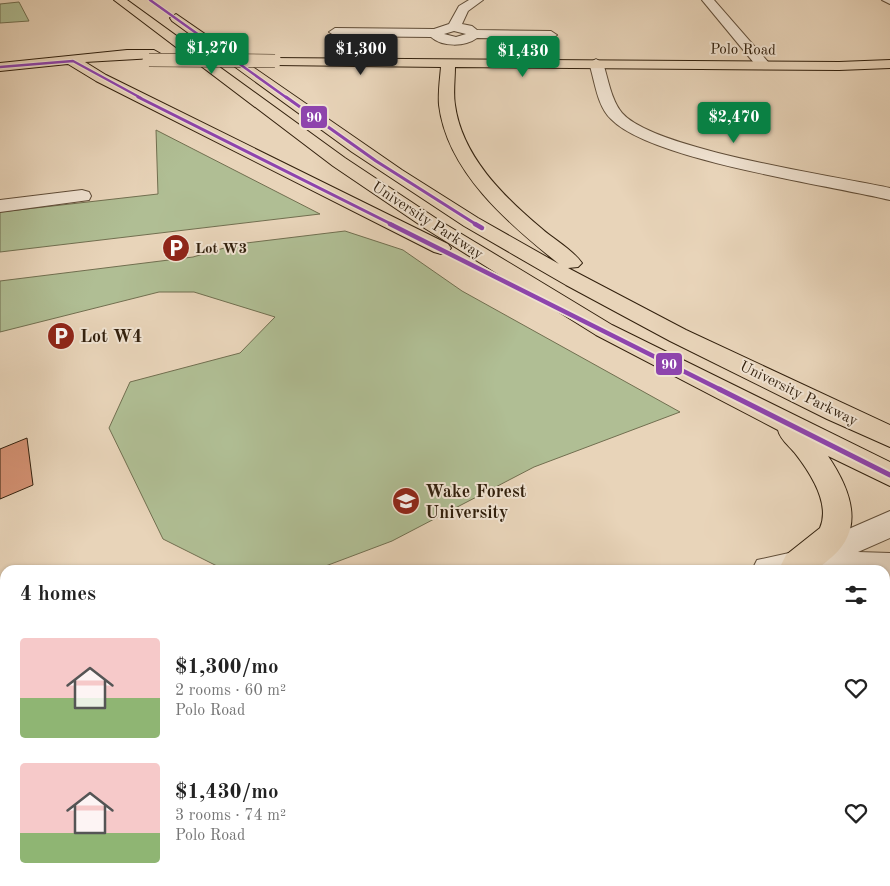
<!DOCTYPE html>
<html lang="en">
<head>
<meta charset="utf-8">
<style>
  :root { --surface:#fff; --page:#f2f2f2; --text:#222; --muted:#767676; --accent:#0b8043 }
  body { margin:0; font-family:"Old Standard TT",serif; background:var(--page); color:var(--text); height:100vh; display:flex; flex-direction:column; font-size:19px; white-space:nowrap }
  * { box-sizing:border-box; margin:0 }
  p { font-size:16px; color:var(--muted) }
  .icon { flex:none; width:28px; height:28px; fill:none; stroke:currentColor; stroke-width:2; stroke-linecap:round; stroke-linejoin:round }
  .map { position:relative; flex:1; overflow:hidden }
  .drawer { position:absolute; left:0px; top:565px; width:890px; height:321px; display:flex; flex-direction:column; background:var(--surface); border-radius:15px 15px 0 0; box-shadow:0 1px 4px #0004 }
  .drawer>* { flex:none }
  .price { position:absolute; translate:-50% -42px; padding:0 11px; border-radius:5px; background:var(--accent); color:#fff; font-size:16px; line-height:32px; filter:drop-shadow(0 1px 2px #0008) }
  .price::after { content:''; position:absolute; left:50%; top:30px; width:15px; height:11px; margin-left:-8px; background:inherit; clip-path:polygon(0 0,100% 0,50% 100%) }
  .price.selected { background:#222; color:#fff }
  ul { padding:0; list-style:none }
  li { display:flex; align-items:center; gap:15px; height:125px; padding:0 20px }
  li span { display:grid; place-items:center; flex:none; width:140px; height:100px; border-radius:5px; color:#555 }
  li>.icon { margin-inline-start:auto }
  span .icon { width:60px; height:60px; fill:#fffc; stroke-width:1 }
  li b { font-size:21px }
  h2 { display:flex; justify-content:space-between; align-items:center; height:60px; padding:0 20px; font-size:21px }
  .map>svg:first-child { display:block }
</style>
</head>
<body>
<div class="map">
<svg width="890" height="886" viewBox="0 0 890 886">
  <rect width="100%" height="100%" fill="#e8d4b9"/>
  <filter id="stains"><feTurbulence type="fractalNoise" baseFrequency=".004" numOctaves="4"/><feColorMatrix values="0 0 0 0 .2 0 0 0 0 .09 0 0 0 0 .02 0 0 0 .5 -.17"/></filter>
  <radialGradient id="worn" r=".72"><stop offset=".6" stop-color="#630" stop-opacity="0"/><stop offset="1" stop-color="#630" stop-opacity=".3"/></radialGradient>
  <g fill="#b0be94" stroke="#716f50">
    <path d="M 19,2 L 29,21 L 0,23 L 0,4 Z"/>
    <path d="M 156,130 L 320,214 L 0,252 L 0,212 L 158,194 Z"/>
    <path d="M 345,231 L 403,250 L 462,291 L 680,412 L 534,467 L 392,541 L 315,570 L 225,570 L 163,539 L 109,428 L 130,382 L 240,353 L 275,317 L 194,292 L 159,292 L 0,332 L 0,281 L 193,257 L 238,244 Z"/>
    <path d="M 885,707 L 890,708 L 890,886 L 107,886 L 119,881 L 885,881 Z"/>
  </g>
  <path fill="#d59274" stroke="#32200d" d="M 27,438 L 33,485 L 0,499 L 0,449 Z"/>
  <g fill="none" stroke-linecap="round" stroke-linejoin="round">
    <g stroke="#604d38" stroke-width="2">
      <g id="minor">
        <path d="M 469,0 L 483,0 L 468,11 L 462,24 L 472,26 L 477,30 L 551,31 L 557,35 L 551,39 L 477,38 C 465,47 442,47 431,37 L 335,36 L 329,32 L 335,28 L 434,29 L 449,24 L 459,6 ZM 454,31 L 466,34 L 456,37 L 444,34 Z"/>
        <path d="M 702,0 L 714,0 L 769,63 L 771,66 L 769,69 L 759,69 Z"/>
        <path d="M 882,0 L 890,0 L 890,4 Z"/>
        <path d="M 596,59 L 603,63 C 608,78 611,100 622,113 C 654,150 835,176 890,188 L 890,200 C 828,185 650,160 611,119 C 597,106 595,81 589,63 Z"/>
        <path d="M 82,190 L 89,192 L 91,196 L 89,200 L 0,212 L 0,200 Z"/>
        <path d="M 890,511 L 890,538 L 858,552 L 890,553 L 890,581 L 885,581 L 885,570 L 752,570 L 757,560 L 798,551 Z"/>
        <path d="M 5,782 L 5,822 L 0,824 L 0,784 Z"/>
      </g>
    </g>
    <g stroke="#32200d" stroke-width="2">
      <g id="major">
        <path d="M 114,0 L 127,0 L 345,158 L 440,221 L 612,325 L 890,462 L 890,486 L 828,456 C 849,487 866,527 833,556 C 828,560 820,568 814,570 C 806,573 792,570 783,570 L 781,565 L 786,555 L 820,528 C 831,503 809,471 794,452 C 788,445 780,439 778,430 L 596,335 L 426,229 L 333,166 Z"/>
        <path d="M 176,14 L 402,170 L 478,218 L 559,264 C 509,224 447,172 439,105 C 438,92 440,79 441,67 L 275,65 L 270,64 L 268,61 L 270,58 L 839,62 L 890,60 L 890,68 L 839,70 L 455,67 C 455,79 453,93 455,105 C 462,156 503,196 541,228 C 553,239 572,249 582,263 L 578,267 L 568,268 L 686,330 L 890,425 L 890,447 L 827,419 L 670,341 L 566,285 L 464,226 L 352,152 L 172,21 L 170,18 Z"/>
        <path d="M 127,50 L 154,50 L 161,54 L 154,58 L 85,62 L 106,75 L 448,244 L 451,248 L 448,252 L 441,254 L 434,252 L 96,81 L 68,64 L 0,71 L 0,63 Z"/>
      </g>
    </g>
    <use href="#minor" fill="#f0e3d2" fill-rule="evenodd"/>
    <use href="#major" fill="#e8d4b9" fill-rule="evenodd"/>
    <g stroke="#32200d" stroke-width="14" stroke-linecap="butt">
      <path id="major-bridge" d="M 149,60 L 275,61"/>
    </g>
    <use href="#major-bridge" stroke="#e8d4b9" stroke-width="13"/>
    <g stroke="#f0e3d2" stroke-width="4.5">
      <g id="bus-1-far3">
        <path d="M 150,0 L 287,98"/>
        <path d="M 0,67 L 73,61 L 141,98"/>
      </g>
    </g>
    <g stroke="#f0e3d2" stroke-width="5.5">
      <g id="bus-1-far2">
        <path d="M 138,97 L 393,225"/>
        <path d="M 286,97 L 376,161 L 477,225"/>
      </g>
    </g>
    <g stroke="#f0e3d2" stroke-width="8">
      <g id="bus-1-far1">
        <path d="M 390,224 L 721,390"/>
        <path d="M 475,224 L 482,228"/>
      </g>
    </g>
    <g stroke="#f0e3d2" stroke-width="9">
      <path id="bus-1" d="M 719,389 L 890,475"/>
    </g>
    <use href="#bus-1-far3" stroke="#8e44ad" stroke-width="2.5"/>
    <use href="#bus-1-far2" stroke="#8e44ad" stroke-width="3"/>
    <use href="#bus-1-far1" stroke="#8e44ad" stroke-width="4.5"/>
    <use href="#bus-1" stroke="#8e44ad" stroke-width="5"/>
  </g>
  <defs>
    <g id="parking-disc" transform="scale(1.4375)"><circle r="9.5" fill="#8f2418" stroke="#f0e3d2"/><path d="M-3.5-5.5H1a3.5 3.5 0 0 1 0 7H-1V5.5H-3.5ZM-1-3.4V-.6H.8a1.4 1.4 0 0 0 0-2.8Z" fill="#fff"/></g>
    <g id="university-disc" transform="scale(1.4375)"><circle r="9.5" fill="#8f2418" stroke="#f0e3d2"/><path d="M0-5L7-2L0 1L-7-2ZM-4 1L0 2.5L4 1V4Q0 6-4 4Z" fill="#fff"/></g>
  </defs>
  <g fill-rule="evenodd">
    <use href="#parking-disc" x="176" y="248"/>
    <use href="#parking-disc" x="61" y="336"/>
    <use href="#university-disc" x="406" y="501"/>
  </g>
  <g text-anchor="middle" stroke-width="4" stroke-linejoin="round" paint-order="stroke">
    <g font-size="15" fill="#32200d" stroke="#f0e3d2">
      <text transform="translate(743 49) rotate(1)" y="5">Polo Road</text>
      <text transform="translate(428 220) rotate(33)" y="5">University Parkway</text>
      <text transform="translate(799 393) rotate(26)" y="5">University Parkway</text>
    </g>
    <g font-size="15" font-weight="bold" fill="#32200d" stroke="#f0e3d2" text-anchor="start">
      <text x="195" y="253">Lot W3</text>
    </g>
    <g font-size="18" font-weight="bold" fill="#32200d" stroke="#f0e3d2" text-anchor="start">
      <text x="80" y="342">Lot W4</text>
      <text x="425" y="497">Wake Forest<tspan x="425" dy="21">University</tspan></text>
    </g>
  </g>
  <g stroke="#f0e3d2" stroke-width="2">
    <rect x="300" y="105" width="28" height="24" rx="5" fill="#8e44ad"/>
    <rect x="655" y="352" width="28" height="24" rx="5" fill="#8e44ad"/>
  </g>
  <g font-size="14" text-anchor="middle" font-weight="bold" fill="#fff">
    <text x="314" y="122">90</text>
    <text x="669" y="369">90</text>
  </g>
  <rect width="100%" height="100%" filter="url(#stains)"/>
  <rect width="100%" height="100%" fill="url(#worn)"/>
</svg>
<b class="price" style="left:212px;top:75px">$1,270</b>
<b class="price selected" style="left:361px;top:76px">$1,300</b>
<b class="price" style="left:523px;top:78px">$1,430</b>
<b class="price" style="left:734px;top:144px">$2,470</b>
<section class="drawer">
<h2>4 homes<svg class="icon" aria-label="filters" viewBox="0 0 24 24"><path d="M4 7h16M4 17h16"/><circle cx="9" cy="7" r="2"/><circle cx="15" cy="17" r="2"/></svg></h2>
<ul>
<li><span style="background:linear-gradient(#f6c9c9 60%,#8fb573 0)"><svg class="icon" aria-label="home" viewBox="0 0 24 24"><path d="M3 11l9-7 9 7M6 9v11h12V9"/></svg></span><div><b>$1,300/mo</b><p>2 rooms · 60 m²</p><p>Polo Road</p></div><svg class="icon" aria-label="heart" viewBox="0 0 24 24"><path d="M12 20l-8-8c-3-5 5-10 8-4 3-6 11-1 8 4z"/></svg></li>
<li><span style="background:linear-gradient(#f6c9c9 70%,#8fb573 0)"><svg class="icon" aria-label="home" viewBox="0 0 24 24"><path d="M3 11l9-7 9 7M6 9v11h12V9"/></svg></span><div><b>$1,430/mo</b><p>3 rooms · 74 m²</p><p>Polo Road</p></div><svg class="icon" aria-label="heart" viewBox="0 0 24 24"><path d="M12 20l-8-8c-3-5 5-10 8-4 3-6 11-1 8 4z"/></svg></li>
</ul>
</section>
</div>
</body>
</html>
